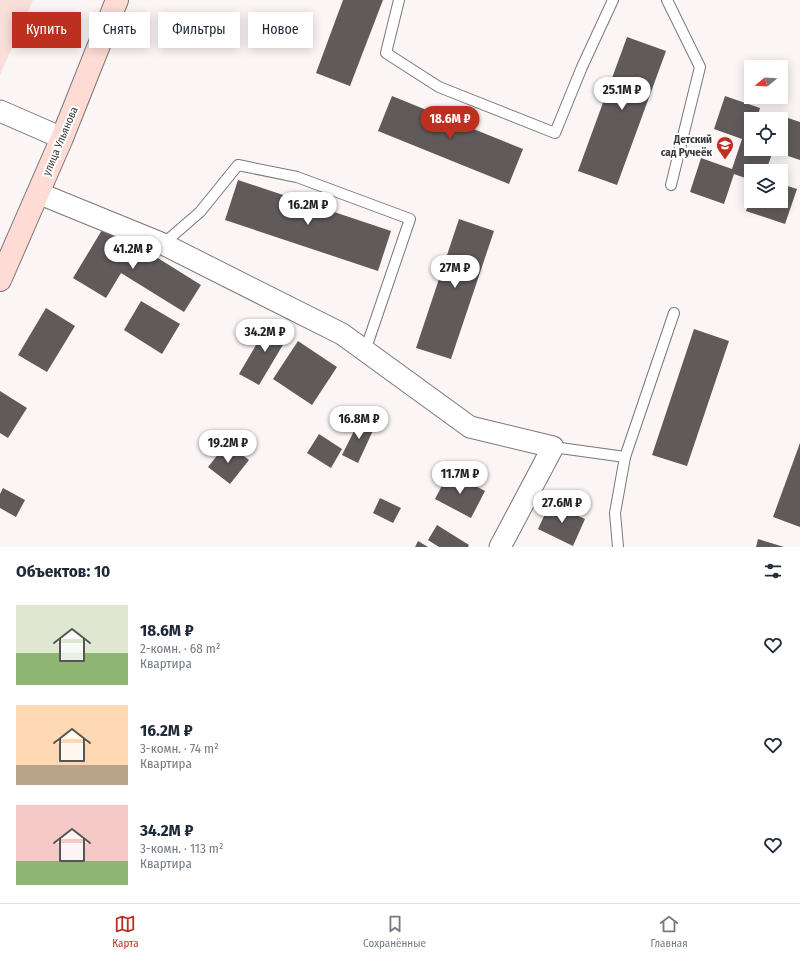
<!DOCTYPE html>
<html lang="ru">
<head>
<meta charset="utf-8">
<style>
  :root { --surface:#fff; --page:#f6f6f7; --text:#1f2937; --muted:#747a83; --line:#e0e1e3; --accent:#bd3020 }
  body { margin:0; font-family:"Fira Sans Condensed",sans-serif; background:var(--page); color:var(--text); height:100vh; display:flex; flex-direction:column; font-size:15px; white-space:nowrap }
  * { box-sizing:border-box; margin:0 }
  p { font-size:13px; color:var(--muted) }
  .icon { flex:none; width:22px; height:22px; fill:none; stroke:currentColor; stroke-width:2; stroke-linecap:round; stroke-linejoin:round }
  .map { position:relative; height:547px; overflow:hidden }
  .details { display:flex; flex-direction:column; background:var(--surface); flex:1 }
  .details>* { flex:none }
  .hud { position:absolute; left:12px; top:12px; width:400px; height:36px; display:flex; gap:8px }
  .needle { width:26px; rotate:252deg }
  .fabs { position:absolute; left:744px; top:60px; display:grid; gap:8px }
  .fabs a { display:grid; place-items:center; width:44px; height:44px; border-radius:0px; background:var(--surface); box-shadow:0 2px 10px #0003; font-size:20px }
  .price { position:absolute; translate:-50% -34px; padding:0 9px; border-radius:14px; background:#fff; color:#222; font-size:13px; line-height:26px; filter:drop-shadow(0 1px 2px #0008) }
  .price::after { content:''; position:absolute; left:50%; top:24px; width:12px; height:9px; margin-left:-6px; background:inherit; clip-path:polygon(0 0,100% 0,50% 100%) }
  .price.current { background:var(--accent); color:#fff }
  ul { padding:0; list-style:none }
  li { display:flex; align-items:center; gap:12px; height:100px; padding:0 16px }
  li span { display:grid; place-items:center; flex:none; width:112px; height:80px; border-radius:0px; color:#555 }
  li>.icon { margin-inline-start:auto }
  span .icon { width:48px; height:48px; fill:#fffc; stroke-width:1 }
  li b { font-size:17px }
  h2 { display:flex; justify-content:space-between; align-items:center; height:48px; padding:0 16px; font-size:17px }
  .tag { padding:0 14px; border-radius:0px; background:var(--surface); box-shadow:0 2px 10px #0003; font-size:14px; line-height:36px }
  .tag.current { background:var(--accent); color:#fff }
  .tab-bar { display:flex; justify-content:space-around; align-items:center; height:56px; border-top:1px solid var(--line); background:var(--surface); font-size:11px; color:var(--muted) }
  .tab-bar a { display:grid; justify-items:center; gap:2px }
  .tab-bar .current { color:var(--accent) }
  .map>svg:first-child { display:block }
</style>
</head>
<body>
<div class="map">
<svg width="800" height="547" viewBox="0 0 800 547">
  <rect width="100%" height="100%" fill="#fbf6f5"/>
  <path fill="#f9ded9" d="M 0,0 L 33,0 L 0,75 Z"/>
  <g fill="#605b5a">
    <path d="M 343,0 L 383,0 L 350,86 L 316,73 Z"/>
    <path d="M 627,37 L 666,51 L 617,185 L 578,171 Z"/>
    <path d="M 392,96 L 523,149 L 509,184 L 378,131 Z"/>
    <path d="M 725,96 L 760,108 L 757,119 L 751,119 L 751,149 L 781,149 L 781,119 L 778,119 L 779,115 L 800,122 L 800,160 L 773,151 L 766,171 L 751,171 L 751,180 L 734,174 L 724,204 L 690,192 L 701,158 L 732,169 L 742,139 L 714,129 Z"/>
    <path d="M 238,180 L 391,231 L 378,271 L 225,220 Z"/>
    <path d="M 781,184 L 797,189 L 785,224 L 746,211 L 751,197 L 751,201 L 781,201 Z"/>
    <path d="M 459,219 L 494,231 L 451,359 L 416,348 Z"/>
    <path d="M 105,225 L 201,285 L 184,312 L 121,273 L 106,298 L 73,278 Z"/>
    <path d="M 141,301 L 180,324 L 162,354 L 124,330 Z"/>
    <path d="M 46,308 L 75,326 L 47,372 L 18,355 Z"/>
    <path d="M 270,321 L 290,333 L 259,385 L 239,374 Z"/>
    <path d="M 694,329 L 729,341 L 687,466 L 652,455 Z"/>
    <path d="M 298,341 L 337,367 L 312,405 L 273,379 Z"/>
    <path d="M 0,391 L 27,408 L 8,438 L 0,433 Z"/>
    <path d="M 361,417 L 376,424 L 358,463 L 342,455 Z"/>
    <path d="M 319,434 L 342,449 L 331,468 L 307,453 Z"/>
    <path d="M 227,443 L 249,460 L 230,484 L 208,467 Z"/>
    <path d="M 800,443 L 800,527 L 773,517 Z"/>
    <path d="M 449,472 L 485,491 L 471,518 L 435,499 Z"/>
    <path d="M 3,488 L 25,500 L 16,517 L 0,508 L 0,494 Z"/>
    <path d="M 380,498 L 401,508 L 393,523 L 373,513 Z"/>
    <path d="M 550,503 L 585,519 L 573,546 L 538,529 Z"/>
    <path d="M 437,525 L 469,545 L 468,547 L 439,547 L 428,540 Z"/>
    <path d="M 758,539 L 784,547 L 756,547 Z"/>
    <path d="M 418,541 L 428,547 L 415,547 Z"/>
  </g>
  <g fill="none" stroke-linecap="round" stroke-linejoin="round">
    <g stroke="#7c7776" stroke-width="12">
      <g id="lane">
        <path d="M 399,0 L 386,53 L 439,87 L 555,133 L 582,67 L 613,0"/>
        <path d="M 667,0 L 700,67 L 671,185"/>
        <path d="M 163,244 L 200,212 L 238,165 L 297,177 L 410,219 L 365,351"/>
        <path d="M 553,447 L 625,457 L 615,513 L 618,547"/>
        <path d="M 625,457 L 674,313"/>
      </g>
    </g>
    <g stroke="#7c7776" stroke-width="23">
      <g id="street">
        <path d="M 0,111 L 62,138"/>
        <path d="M 38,193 L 163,244 L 342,334 L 470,427 L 553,447 L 500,547"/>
      </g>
    </g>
    <g stroke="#7c7776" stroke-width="24">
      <path id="secondary" d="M 0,280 L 62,138 L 117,0"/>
    </g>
    <use href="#lane" stroke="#fff" stroke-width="10"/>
    <use href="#street" stroke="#fff" stroke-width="21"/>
    <use href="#secondary" stroke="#fedbd5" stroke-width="22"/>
  </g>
  <defs>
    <g id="school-pin" transform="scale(0.9)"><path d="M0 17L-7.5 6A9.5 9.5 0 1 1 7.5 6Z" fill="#bd3020" stroke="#fff"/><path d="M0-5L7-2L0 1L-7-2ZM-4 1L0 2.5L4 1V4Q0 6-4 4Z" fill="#fff"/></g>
  </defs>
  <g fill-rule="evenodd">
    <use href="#school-pin" x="725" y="145"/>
  </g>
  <g text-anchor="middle" stroke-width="4" stroke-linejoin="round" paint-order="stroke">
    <g font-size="11" font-weight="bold" fill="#3c3a3a" stroke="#fff" text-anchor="end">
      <text x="712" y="143">Детский<tspan x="712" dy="13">сад Ручеёк</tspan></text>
    </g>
    <g font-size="11" fill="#3c3a3a" stroke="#fff">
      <text transform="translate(60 141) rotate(-67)" y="4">улица Ульянова</text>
    </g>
  </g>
</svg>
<div class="fabs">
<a><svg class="needle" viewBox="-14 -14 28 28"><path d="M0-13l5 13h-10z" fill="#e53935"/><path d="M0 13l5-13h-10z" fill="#747a83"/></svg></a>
<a><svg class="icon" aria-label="locate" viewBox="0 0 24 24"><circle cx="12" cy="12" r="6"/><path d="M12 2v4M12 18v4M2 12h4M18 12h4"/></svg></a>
<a><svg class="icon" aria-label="layers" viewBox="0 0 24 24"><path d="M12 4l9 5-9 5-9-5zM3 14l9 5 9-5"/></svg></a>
</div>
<b class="price" style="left:622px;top:111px">25.1M ₽</b>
<b class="price current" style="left:450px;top:140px">18.6M ₽</b>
<b class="price" style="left:308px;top:226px">16.2M ₽</b>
<b class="price" style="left:133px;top:270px">41.2M ₽</b>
<b class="price" style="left:455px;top:289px">27M ₽</b>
<b class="price" style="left:265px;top:353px">34.2M ₽</b>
<b class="price" style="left:359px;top:440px">16.8M ₽</b>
<b class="price" style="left:228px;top:464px">19.2M ₽</b>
<b class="price" style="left:460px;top:495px">11.7M ₽</b>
<b class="price" style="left:562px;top:524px">27.6M ₽</b>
<div class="hud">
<a class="tag current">Купить</a>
<a class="tag">Снять</a>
<a class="tag">Фильтры</a>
<a class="tag">Новое</a>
</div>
</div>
<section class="details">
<h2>Объектов: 10<svg class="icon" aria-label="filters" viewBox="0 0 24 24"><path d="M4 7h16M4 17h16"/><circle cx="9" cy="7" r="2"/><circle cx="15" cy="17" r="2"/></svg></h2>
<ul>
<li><span style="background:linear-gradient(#dfe7d0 60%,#8fb573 0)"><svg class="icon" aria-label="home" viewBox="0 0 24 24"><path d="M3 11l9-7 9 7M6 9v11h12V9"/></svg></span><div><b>18.6M ₽</b><p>2-комн. · 68 m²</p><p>Квартира</p></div><svg class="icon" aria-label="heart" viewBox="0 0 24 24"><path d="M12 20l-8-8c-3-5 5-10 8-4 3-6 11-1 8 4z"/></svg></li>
<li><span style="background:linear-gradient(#ffd9b3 75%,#b9a48a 0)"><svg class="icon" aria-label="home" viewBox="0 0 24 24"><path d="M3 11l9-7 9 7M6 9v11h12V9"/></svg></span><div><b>16.2M ₽</b><p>3-комн. · 74 m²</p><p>Квартира</p></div><svg class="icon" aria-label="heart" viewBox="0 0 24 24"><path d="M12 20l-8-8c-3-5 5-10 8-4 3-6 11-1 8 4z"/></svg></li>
<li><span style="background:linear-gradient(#f6c9c9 70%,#8fb573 0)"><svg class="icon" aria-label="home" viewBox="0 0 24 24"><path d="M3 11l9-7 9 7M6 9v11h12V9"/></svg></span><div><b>34.2M ₽</b><p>3-комн. · 113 m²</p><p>Квартира</p></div><svg class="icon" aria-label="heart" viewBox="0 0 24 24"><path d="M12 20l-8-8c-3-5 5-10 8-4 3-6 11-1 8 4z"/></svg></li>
</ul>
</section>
<nav class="tab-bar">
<a class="current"><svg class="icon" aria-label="map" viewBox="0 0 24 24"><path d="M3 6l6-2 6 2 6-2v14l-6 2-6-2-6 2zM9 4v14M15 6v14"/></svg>Карта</a>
<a><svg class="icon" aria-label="saved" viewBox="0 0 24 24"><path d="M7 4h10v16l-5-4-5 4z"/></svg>Сохранённые</a>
<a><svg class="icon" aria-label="home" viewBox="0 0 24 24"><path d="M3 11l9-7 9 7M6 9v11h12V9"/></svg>Главная</a>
</nav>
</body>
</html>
